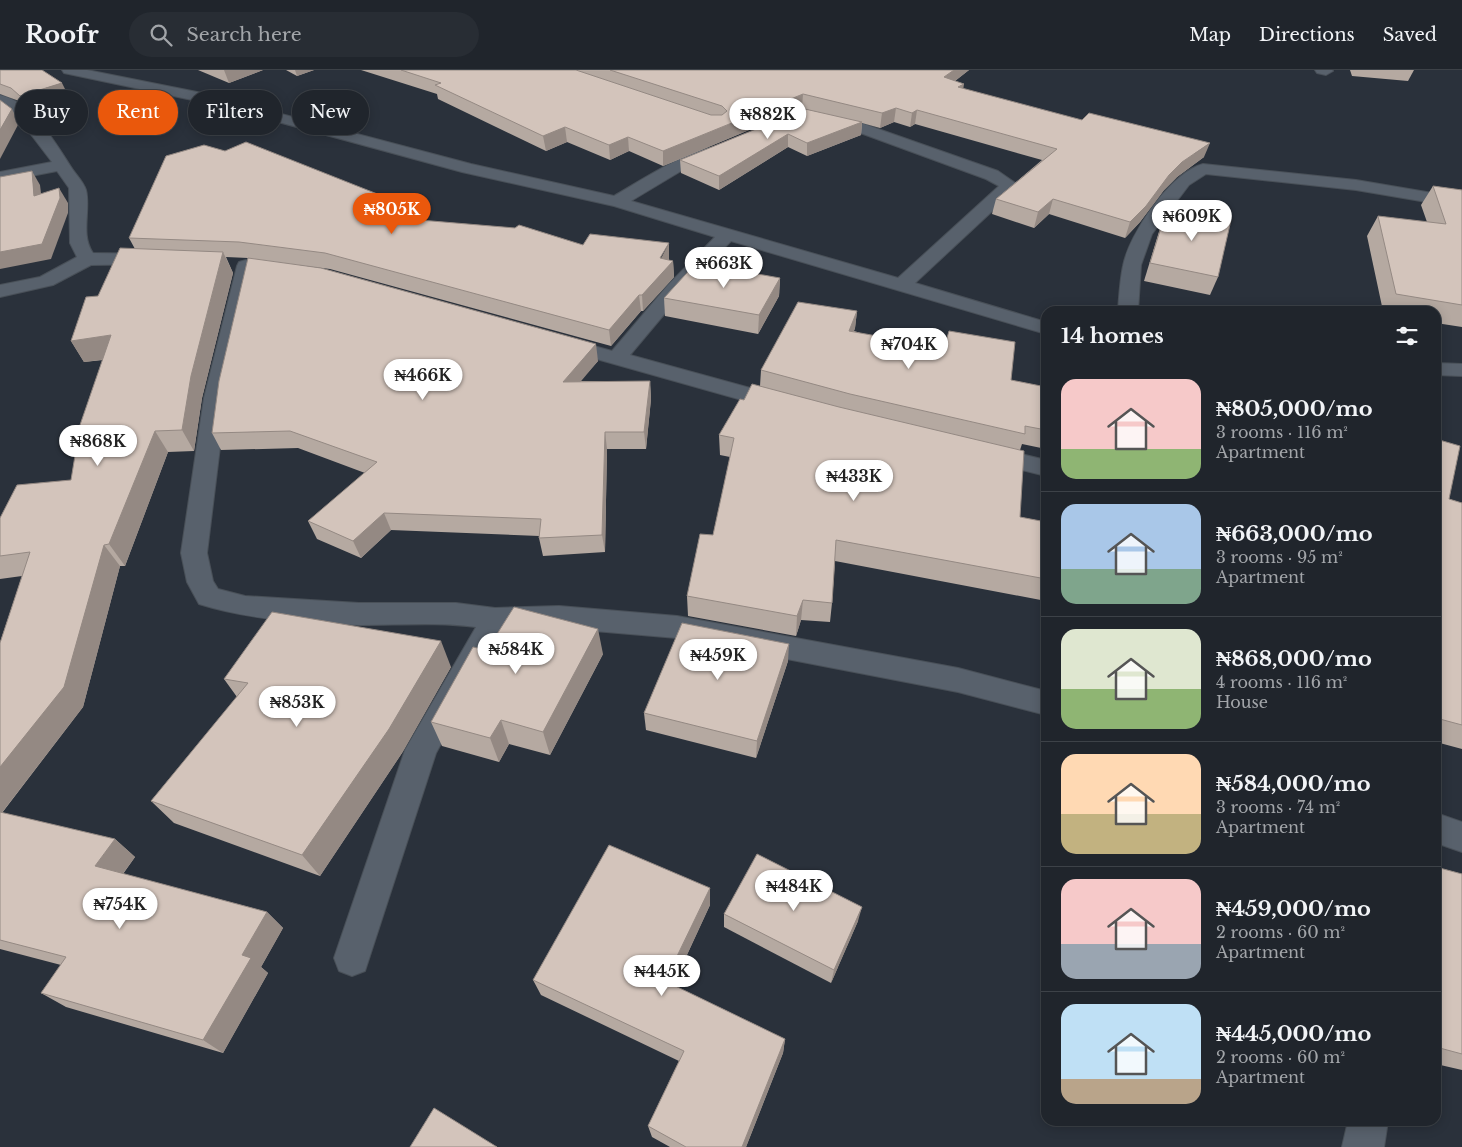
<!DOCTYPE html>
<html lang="en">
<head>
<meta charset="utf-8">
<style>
  :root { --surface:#20252c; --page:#282d34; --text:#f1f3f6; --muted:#a2a5a9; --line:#3d4248; --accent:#ea580c }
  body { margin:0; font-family:"Libre Baskerville",serif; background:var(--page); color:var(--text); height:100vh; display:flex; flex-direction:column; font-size:19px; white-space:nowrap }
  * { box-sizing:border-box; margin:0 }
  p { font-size:16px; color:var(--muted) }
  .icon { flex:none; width:28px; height:28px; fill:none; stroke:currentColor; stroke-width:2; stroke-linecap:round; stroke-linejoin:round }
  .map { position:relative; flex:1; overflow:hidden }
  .side { position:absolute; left:1041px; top:236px; width:400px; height:820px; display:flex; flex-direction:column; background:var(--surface); border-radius:15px; box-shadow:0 2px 12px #0003,0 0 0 1px var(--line) }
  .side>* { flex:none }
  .hud { position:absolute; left:15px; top:20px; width:475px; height:45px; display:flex; gap:10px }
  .price { position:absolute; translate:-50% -42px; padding:0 11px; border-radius:18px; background:#fff; color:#222; font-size:16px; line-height:32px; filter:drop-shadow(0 1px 2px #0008) }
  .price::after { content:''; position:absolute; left:50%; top:30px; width:15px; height:11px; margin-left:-8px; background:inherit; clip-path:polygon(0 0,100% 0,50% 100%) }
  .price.on { background:var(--accent); color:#fff }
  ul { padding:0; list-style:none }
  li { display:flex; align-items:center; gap:15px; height:125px; padding:0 20px }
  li+li { border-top:1px solid var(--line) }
  li span { display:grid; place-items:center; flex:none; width:140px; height:100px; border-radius:15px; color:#555 }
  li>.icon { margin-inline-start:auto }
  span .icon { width:60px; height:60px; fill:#fffc; stroke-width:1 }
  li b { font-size:21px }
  h2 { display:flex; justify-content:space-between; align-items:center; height:60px; padding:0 20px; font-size:21px }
  .chip { padding:0 18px; border-radius:22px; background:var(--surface); box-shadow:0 2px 12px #0003,0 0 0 1px var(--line); font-size:18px; line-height:45px }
  .chip.on { background:var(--accent); color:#fff }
  header { display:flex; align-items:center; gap:30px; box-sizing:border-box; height:70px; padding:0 25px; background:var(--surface); border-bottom:1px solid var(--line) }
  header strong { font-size:24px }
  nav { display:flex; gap:28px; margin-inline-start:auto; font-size:18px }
  .search { width:350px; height:45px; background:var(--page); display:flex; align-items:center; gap:12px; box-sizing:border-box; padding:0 18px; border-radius:28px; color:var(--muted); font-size:19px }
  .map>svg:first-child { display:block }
</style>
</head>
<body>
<header>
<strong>Roofr</strong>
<div class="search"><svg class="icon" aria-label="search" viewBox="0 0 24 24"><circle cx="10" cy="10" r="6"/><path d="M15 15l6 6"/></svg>Search here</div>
<nav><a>Map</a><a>Directions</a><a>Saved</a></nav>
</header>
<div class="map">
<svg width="1462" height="1077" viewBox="0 0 1462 1077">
  <rect width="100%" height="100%" fill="#2a313b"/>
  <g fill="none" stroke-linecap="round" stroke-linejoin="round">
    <g stroke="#495058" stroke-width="2">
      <g id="minor">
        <path d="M 62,0 L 87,0 L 202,23 L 471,94 L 614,126 C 635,114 699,72 720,78 L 722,81 L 720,84 L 686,98 L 631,131 L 898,208 L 999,116 L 986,109 L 855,61 L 820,53 L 817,50 L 825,45 L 864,54 L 998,101 L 1018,115 L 1016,119 L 915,213 L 1046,252 L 1046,264 L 731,171 L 682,223 L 630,285 L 790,329 L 793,334 L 790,339 L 782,341 L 774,339 L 554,277 L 551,273 L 554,269 L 561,267 L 612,281 L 668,215 L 715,167 L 614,136 L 462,102 L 216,35 L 64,3 Z"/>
        <path d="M 1315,0 L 1332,0 L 1333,1 L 1326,5 L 1317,3 Z"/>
        <path d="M 0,25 C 32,32 55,72 71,97 C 76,105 83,111 86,120 C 91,140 80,165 93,183 L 153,184 L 160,186 L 162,190 L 160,194 L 91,195 L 53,215 L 0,227 L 0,215 L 40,207 L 77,187 L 70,173 L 69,118 L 57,101 L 0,112 L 0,102 L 52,92 L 23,54 L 0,35 Z"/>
        <path d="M 1203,94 L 1356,110 L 1462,128 L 1462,138 L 1356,120 L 1206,104 L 1189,115 L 1152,164 L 1141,195 L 1138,241 L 1118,241 C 1119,227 1120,210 1123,196 C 1129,164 1171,102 1203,94 Z"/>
        <path d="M 246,190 L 253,192 L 255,196 L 226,328 L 207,483 L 213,511 L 218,519 L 245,526 L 359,533 L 456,533 L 495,538 L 559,536 L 677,546 L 958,598 L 1046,621 L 1046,645 L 958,622 L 677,568 L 559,558 L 503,559 L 436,683 L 365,901 L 352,906 L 339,901 L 334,888 L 405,680 L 476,557 C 438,552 400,555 362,555 C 309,554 250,550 199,534 L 187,512 L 181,483 L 204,328 L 237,196 L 239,192 Z"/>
        <path d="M 1436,293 L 1462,294 L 1462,306 L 1436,305 Z"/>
        <path d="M 987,376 L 1046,390 L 1046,406 L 979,389 L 975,384 L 979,379 Z"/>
        <path d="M 1436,743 L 1462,752 L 1462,782 L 1436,773 Z"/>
        <path d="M 1348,1051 L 1388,1051 L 1384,1077 L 1342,1077 Z"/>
      </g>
    </g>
    <use href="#minor" fill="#58616c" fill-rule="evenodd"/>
  </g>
  <g fill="#b5a9a1">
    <path d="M 0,0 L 69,27 L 28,39 L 19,31 L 0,24 Z"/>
    <path d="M 198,0 L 263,0 L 229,13 Z"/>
    <path d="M 286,0 L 314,0 L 297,6 Z"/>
    <path d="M 361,0 L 969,0 L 955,11 L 963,19 L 1204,87 L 1177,107 L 1164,120 L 1140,152 L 1125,168 L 1049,144 L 1034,158 L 992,144 L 996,129 L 1042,90 L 915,54 L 910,57 L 894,52 L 880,58 L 862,53 L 861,65 L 807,86 L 788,77 L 719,120 L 681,103 L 680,90 L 820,43 L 802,38 L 663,96 L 629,81 L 610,90 L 567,72 L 546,81 L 438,29 L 437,24 Z"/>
    <path d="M 1350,0 L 1414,0 L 1408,11 L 1352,6 Z"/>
    <path d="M 1433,116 L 1462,120 L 1462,257 L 1436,253 L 1436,241 L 1383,241 L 1367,166 L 1378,146 L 1427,152 L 1421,135 Z"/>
    <path d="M 1167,138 L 1218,207 L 1210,225 L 1144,211 L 1161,155 Z"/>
    <path d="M 395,145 L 390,147 L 583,175 L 669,189 L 669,190 L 673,191 L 674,207 L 643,241 L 641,241 L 611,276 L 330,199 L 297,195 L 598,291 L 580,311 L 650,311 L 651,329 L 646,379 L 607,379 L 605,482 L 543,486 L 539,468 L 539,466 L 391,460 L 361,488 L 317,469 L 308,451 L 365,403 L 298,378 L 221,380 L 212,363 L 248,188 L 226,187 L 233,203 L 202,328 L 194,381 L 168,382 L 125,496 L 120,496 L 83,637 L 2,743 L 115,769 L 135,787 L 123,804 L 267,842 L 283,858 L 261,897 L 268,903 L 223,983 L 66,937 L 41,923 L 61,895 L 0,879 L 0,573 L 22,506 L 0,509 L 0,448 L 71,410 L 103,290 L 84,292 L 71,271 L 98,226 L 135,179 L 129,168 Z"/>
    <path d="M 780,208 L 779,226 L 758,264 L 665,246 L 664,228 Z"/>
    <path d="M 857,241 L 855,258 L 854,261 L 1011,310 L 1046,317 L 1046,379 L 1022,374 L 1020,380 L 1020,447 L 1046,452 L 1046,531 L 835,491 L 832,533 L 830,552 L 801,550 L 796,566 L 688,546 L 687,526 L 713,465 L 730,387 L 720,385 L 719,365 L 760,316 L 761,300 Z"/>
    <path d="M 1436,369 L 1449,429 L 1462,433 L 1462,679 L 1436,672 Z"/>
    <path d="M 487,580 L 603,584 L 550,685 L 509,674 L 499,692 L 442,676 L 431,652 Z"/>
    <path d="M 788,591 L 756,688 L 646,660 L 644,643 Z"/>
    <path d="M 451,597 L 402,683 L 320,806 L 174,753 L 151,731 L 237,627 L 224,609 Z"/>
    <path d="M 1436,797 L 1462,804 L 1462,1000 L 1436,994 Z"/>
    <path d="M 710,818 L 710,835 L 673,915 L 785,969 L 783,983 L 746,1077 L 670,1077 L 652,1067 L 648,1056 L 679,991 L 541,925 L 533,910 Z"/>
    <path d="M 724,844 L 858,851 L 831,913 L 724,857 Z"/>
  </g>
  <g fill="#948983">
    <path d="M 224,0 L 263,0 L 229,13 Z"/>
    <path d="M 295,0 L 314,0 L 297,6 Z"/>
    <path d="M 954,0 L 969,0 L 942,21 L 944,7 Z"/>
    <path d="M 62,13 L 69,27 L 28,39 L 20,26 Z"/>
    <path d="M 964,14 L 962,28 L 958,17 Z"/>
    <path d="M 803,24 L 802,38 L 663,96 L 663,81 Z"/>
    <path d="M 896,38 L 894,52 L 880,58 L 882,43 Z"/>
    <path d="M 12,39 L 19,53 L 0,89 L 0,60 Z"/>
    <path d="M 917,40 L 915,54 L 910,57 L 912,43 Z"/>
    <path d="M 862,52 L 861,65 L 807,86 L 807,73 Z"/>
    <path d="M 565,57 L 567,72 L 546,81 L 543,66 Z"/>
    <path d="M 788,64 L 788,77 L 719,120 L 719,106 Z"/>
    <path d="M 628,67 L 629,81 L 610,90 L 609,75 Z"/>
    <path d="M 1210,73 L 1204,87 L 1177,107 L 1164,120 L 1140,152 L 1125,168 L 1130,152 L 1169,105 L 1182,92 Z"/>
    <path d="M 32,101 L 40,115 L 43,140 L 34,126 Z"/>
    <path d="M 59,118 L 68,133 L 68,143 L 51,189 L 0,199 L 0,182 Z"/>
    <path d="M 390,129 L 395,145 L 365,161 L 360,145 Z"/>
    <path d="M 1053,129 L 1049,144 L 1034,158 L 1038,142 Z"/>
    <path d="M 669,173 L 669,189 L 663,201 L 673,191 L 674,207 L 643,241 L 642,225 Z"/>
    <path d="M 223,182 L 233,203 L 202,328 L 194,381 L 182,360 L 191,306 Z"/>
    <path d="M 780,208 L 779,226 L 758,264 L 759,245 Z"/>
    <path d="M 639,225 L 641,241 L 611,276 L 609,260 Z"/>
    <path d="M 857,241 L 855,258 L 847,278 L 849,261 Z"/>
    <path d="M 111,265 L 124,287 L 84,292 L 71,271 Z"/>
    <path d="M 596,274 L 598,291 L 566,329 L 563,312 Z"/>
    <path d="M 650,311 L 651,329 L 646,379 L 644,362 Z"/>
    <path d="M 155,361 L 168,382 L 125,496 L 109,474 Z"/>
    <path d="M 605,362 L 607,379 L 605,482 L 602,465 Z"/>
    <path d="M 384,443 L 391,460 L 361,488 L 353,471 Z"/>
    <path d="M 104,475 L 120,496 L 83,637 L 0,745 L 0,697 Z"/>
    <path d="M 803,530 L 801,550 L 796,566 L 797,546 Z"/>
    <path d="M 598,559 L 603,584 L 550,685 L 543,662 Z"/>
    <path d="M 441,571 L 451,597 L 402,683 L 320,806 L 302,785 Z"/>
    <path d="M 789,574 L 788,591 L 756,688 L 757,671 Z"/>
    <path d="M 501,650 L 509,674 L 499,692 L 490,668 Z"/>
    <path d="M 115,769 L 135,787 L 116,813 L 95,796 Z"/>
    <path d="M 710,818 L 710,835 L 668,926 L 665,911 Z"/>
    <path d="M 862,837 L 858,851 L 831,913 L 834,900 Z"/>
    <path d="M 267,842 L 283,858 L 261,897 L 268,903 L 223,983 L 203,970 L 242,885 Z"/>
    <path d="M 785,969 L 783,983 L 746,1077 L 742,1077 Z"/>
  </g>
  <g fill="#d3c4bb" stroke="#948983">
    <path d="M 0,0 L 42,0 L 62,13 L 20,26 L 11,18 L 0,14 Z"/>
    <path d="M 401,0 L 576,0 L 711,45 L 722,45 L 727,41 L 722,36 L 610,0 L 954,0 L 944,7 L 964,14 L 958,17 L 1082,50 L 1089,43 L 1210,73 L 1182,92 L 1169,105 L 1146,136 L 1130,152 L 1053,129 L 1038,142 L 996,129 L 1057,79 L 917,40 L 912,43 L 896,38 L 882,43 L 803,24 L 663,81 L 628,67 L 609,75 L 565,57 L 543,66 L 435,15 L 441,13 Z"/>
    <path d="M 0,30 L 12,39 L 0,60 Z"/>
    <path d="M 805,39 L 862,52 L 807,73 L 788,64 L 719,106 L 680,90 Z"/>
    <path d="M 246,72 L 390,129 L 360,145 L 515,158 L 519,155 L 583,175 L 590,164 L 669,173 L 660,188 L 673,191 L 642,225 L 639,225 L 609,260 L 325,183 L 239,172 L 129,168 L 166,86 L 204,75 L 225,81 Z"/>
    <path d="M 32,101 L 34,126 L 59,118 L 60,128 L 42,174 L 0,182 L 0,107 Z"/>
    <path d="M 1433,116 L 1462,120 L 1462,235 L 1396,224 L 1378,146 L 1446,154 Z"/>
    <path d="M 1167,138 L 1231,150 L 1218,207 L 1150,193 Z"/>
    <path d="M 120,178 L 223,182 L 191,306 L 182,360 L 155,361 L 109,474 L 104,475 L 64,617 L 0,697 L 0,573 L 30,482 L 0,486 L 0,448 L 17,415 L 71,410 L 80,355 L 111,265 L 71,271 L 86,227 L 98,226 Z"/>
    <path d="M 248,188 L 321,198 L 596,274 L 563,312 L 650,311 L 644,362 L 605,362 L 602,465 L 539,468 L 541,449 L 384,443 L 353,471 L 308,451 L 377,392 L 290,361 L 212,363 L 219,311 Z"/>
    <path d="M 696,193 L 780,208 L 759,245 L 664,228 Z"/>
    <path d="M 798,232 L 857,241 L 849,261 L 944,278 L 949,261 L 1015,272 L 1011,310 L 1046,317 L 1046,360 L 1025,356 L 1025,364 L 850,324 L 761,300 Z"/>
    <path d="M 752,314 L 839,337 L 1024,381 L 1020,447 L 1046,452 L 1046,509 L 836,470 L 832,533 L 803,530 L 797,546 L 687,526 L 700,464 L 713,465 L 734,368 L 719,365 L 740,329 L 744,330 Z"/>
    <path d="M 1436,369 L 1460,376 L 1449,429 L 1462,433 L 1462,655 L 1436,648 Z"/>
    <path d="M 514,537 L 598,559 L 543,662 L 501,650 L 490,668 L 431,652 L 473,577 L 487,580 Z"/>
    <path d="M 272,542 L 441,571 L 389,659 L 302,785 L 151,731 L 248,613 L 224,609 Z"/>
    <path d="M 682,553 L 789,574 L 757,671 L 644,643 Z"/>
    <path d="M 0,742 L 115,769 L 95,796 L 267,842 L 242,885 L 251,888 L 203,970 L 41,923 L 66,887 L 0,870 Z"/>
    <path d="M 609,775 L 710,818 L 665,911 L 785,969 L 742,1077 L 686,1077 L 648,1056 L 684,981 L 533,910 Z"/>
    <path d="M 757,784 L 862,837 L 834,900 L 724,844 Z"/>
    <path d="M 1436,797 L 1462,804 L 1462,984 L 1436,977 Z"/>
    <path d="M 434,1038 L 497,1077 L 410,1077 Z"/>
  </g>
</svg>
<b class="price" style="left:768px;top:70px">₦882K</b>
<b class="price on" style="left:392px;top:165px">₦805K</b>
<b class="price" style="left:1192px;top:172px">₦609K</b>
<b class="price" style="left:724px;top:219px">₦663K</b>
<b class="price" style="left:909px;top:300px">₦704K</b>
<b class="price" style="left:423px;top:331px">₦466K</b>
<b class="price" style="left:98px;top:397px">₦868K</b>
<b class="price" style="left:854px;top:432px">₦433K</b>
<b class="price" style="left:516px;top:605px">₦584K</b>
<b class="price" style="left:718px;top:611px">₦459K</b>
<b class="price" style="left:297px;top:658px">₦853K</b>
<b class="price" style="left:794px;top:842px">₦484K</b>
<b class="price" style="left:120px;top:860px">₦754K</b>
<b class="price" style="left:662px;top:927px">₦445K</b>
<div class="hud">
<a class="chip">Buy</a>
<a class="chip on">Rent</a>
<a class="chip">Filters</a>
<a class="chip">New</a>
</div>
<section class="side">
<h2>14 homes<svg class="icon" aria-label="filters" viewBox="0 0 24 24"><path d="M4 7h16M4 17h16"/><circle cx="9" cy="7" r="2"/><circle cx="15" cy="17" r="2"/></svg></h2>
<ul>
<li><span style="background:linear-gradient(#f6c9c9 70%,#8fb573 0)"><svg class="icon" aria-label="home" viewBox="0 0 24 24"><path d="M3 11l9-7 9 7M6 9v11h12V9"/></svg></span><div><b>₦805,000/mo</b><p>3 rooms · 116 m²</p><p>Apartment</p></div></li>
<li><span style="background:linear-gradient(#a9c7e8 65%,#7fa58c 0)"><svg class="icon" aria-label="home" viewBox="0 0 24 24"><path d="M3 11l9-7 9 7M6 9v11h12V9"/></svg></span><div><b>₦663,000/mo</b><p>3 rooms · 95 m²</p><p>Apartment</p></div></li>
<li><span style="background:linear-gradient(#dfe7d0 60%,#8fb573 0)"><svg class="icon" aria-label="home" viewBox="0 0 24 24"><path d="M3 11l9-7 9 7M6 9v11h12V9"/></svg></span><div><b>₦868,000/mo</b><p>4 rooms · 116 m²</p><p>House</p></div></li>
<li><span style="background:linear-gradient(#ffd9b3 60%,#c2b280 0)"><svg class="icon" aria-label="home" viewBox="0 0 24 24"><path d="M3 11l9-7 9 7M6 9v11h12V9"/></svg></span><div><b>₦584,000/mo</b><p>3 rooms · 74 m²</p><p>Apartment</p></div></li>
<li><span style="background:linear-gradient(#f6c9c9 65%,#9aa5b1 0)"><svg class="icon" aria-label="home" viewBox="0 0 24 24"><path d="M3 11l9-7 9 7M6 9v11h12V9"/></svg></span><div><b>₦459,000/mo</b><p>2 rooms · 60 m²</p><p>Apartment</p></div></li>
<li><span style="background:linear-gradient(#bfe0f5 75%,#b9a48a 0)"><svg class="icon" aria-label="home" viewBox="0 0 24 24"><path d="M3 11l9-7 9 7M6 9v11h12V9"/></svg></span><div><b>₦445,000/mo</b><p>2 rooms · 60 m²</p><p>Apartment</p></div></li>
</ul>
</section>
</div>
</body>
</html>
